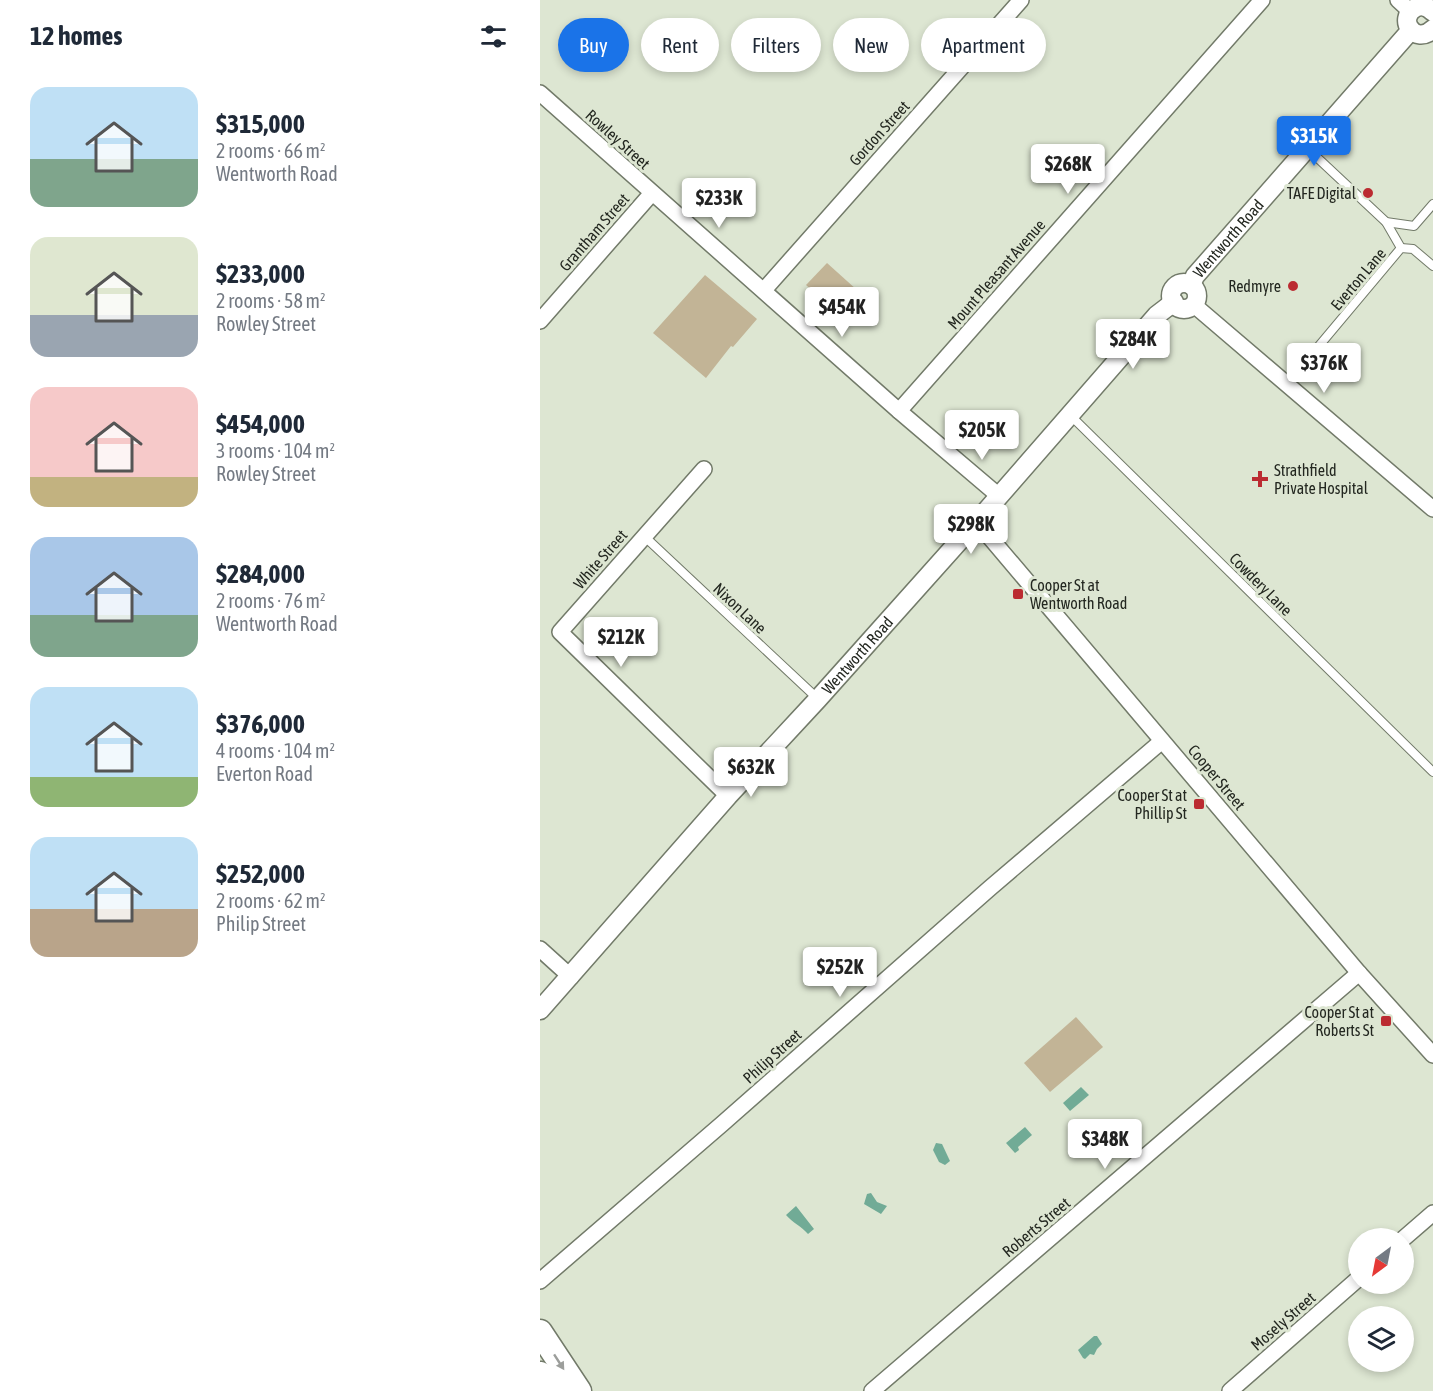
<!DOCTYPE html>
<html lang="en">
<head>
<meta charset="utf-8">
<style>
  :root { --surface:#fff; --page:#f6f6f7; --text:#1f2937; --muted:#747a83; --accent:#1a73e8 }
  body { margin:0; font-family:"Asap Condensed",sans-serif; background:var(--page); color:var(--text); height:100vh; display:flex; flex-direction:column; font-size:22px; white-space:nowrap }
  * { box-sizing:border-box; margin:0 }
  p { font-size:20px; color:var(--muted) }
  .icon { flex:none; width:33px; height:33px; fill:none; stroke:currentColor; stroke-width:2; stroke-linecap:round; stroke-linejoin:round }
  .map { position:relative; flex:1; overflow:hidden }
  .sheet { display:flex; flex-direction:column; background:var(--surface); width:540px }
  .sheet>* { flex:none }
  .banner { position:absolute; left:18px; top:18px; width:570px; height:54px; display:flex; gap:12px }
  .needle { width:39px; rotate:212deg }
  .buttons { position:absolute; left:808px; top:1228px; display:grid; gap:12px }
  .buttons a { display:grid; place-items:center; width:66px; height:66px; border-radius:50%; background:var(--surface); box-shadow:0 3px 9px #0003; font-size:30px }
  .price { position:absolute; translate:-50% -51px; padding:0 14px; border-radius:6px; background:#fff; color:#222; font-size:20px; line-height:39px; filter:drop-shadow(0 2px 3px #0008) }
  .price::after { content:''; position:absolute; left:50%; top:36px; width:18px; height:14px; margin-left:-9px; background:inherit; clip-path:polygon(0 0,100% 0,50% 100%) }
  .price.active { background:var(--accent); color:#fff }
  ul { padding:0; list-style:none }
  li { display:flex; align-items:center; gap:18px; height:150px; padding:0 30px }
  li span { display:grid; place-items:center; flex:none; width:168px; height:120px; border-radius:18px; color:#555 }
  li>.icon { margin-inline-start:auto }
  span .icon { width:72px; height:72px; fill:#fffc; stroke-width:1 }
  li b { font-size:26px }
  h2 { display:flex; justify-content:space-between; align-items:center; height:72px; padding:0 30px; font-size:26px }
  .chip { padding:0 21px; border-radius:27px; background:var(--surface); box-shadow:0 3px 9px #0003; font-size:21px; line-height:54px }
  .chip.active { background:var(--accent); color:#fff }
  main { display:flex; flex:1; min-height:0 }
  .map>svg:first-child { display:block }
</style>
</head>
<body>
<main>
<section class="sheet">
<h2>12 homes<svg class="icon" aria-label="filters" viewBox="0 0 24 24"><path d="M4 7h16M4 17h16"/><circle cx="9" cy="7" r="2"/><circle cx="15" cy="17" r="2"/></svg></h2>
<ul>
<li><span style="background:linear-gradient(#bfe0f5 60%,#7fa58c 0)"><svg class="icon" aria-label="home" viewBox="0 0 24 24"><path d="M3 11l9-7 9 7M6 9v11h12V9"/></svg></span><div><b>$315,000</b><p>2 rooms · 66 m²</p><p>Wentworth Road</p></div></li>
<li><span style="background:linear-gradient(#dfe7d0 65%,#9aa5b1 0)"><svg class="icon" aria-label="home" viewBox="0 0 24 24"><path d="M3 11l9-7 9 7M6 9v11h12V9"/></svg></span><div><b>$233,000</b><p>2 rooms · 58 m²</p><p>Rowley Street</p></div></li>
<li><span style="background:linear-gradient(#f6c9c9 75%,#c2b280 0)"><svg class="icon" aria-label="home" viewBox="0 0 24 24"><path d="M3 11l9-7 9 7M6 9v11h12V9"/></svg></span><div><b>$454,000</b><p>3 rooms · 104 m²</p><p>Rowley Street</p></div></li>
<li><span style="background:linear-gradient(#a9c7e8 65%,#7fa58c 0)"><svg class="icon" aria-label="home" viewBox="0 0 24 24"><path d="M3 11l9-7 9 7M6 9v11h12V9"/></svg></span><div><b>$284,000</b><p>2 rooms · 76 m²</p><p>Wentworth Road</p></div></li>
<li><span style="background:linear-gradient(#bfe0f5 75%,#8fb573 0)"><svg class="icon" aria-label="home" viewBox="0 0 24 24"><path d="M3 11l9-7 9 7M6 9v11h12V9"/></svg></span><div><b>$376,000</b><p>4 rooms · 104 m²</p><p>Everton Road</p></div></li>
<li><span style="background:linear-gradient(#bfe0f5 60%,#b9a48a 0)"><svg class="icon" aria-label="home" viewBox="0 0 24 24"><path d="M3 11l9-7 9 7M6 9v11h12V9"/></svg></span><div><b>$252,000</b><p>2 rooms · 62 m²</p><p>Philip Street</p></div></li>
</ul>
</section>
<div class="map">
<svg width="893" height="1391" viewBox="0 0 893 1391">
  <rect width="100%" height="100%" fill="#dde6d2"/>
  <g fill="#c2b496">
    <path d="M 287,263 L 327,299 L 307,321 L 266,285 Z"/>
    <path d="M 165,275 L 217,319 L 193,347 L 191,346 L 166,378 L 113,333 Z"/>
    <path d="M 536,1017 L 563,1047 L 510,1092 L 484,1063 Z"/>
  </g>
  <g fill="#71ab96">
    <path d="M 541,1087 L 549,1095 L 530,1111 L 523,1103 Z"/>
    <path d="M 485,1127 L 492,1135 L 478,1147 L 479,1150 L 475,1153 L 466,1143 Z"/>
    <path d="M 396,1143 L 402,1144 L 410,1161 L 405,1165 L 399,1162 L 393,1150 Z"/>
    <path d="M 331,1193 L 337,1202 L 347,1206 L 341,1214 L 324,1204 L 327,1194 Z"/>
    <path d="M 256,1206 L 274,1229 L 268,1234 C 261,1226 253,1223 246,1215 Z"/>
    <path d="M 554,1336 L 557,1336 L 562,1344 L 557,1349 L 554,1355 L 550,1354 L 545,1359 L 543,1358 L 538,1350 Z"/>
  </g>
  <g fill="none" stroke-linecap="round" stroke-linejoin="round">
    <g stroke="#727a69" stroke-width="10">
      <g id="service">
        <path d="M 768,149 L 846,222 L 874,226 L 893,204"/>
        <path d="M 846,222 L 861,248"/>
        <path d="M 747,384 L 861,248 L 873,249 L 893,266"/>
        <path d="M 530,415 L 893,772"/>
        <path d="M 104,536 L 278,699"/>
      </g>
    </g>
    <g stroke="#727a69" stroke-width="18">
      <g id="minor">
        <path d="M 858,0 L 871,12"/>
        <path d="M 0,93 L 359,411 L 459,496"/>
        <path d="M 224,290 L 481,0"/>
        <path d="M 654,305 L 893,509"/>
        <path d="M 0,321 L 112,193"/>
        <path d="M 359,411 L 722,0"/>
        <path d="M 164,469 L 20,632 L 188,796"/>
        <path d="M 436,521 L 819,973 L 893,1055"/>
        <path d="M 0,949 L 31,977"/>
        <path d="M 863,1239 L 893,1213"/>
        <path d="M 0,1281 L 182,1124 L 450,888 L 622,741"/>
        <path d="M 332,1391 L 819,973"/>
        <path d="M 690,1391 L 819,1278"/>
      </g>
    </g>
    <g stroke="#727a69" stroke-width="21">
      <g id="tertiary">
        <path d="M 893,12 C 888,7 882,4 875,8 C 856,19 875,46 893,29"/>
        <circle cx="644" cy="296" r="13"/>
        <path id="s1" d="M 651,285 L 655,276 L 871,30"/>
        <path id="s2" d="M 0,1010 L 188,796 L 278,699 L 447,510 L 617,315 L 634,302"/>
      </g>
    </g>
    <g stroke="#727a69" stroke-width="27">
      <g id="trunk">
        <path d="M 0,1332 L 39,1391"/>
        <path d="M 0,1374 L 13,1391"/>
      </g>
    </g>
    <use href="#service" stroke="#fff" stroke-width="8"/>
    <use href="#minor" stroke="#fff" stroke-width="15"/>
    <use href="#tertiary" stroke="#fff" stroke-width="18"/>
    <use href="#trunk" stroke="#fff" stroke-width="24"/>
  </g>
  <defs><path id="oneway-solid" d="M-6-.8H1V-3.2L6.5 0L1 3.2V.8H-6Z" transform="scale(1.5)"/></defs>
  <use fill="#9c9e9b" href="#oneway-solid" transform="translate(19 1362) rotate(57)"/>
  <g fill="#bb2b31" stroke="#dde6d2" stroke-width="2">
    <circle cx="828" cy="193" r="6"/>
    <circle cx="753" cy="286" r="6"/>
    <path d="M717 470h6v6h6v6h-6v6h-6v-6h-6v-6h6z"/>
    <rect x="472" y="588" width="12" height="12" rx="3"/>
    <rect x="653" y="798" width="12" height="12" rx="3"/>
    <rect x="840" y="1015" width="12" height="12" rx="3"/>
  </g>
  <g text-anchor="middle" stroke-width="6" stroke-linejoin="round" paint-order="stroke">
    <g font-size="16" fill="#232720" stroke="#dde6d2">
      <text transform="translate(339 133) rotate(-48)" y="6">Gordon Street</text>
      <text transform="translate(78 139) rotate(42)" y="6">Rowley Street</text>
      <text transform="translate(54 232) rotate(-49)" y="6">Grantham Street</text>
      <text dy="6" stroke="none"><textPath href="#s1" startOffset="60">Wentworth Road</textPath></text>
      <text transform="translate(456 274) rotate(-49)" y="6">Mount Pleasant Avenue</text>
      <text transform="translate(818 279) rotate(-50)" y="6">Everton Lane</text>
      <text transform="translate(60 559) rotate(-49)" y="6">White Street</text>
      <text transform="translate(721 584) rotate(45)" y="6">Cowdery Lane</text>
      <text transform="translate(200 608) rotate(43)" y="6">Nixon Lane</text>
      <text dy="6" stroke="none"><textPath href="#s2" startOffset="476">Wentworth Road</textPath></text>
      <text transform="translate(677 777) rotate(50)" y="6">Cooper Street</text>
      <text transform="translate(232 1056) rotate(-42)" y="6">Philip Street</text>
      <text transform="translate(496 1227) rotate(-40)" y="6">Roberts Street</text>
      <text transform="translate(743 1321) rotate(-41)" y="6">Mosely Street</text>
    </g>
    <g font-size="16" fill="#232720" stroke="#dde6d2" text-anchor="end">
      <text x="816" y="199">TAFE Digital</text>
      <text x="741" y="292">Redmyre</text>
      <text x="734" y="476" text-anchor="start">Strathfield<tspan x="734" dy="18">Private Hospital</tspan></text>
      <text x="490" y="591" text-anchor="start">Cooper St at<tspan x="490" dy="18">Wentworth Road</tspan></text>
      <text x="647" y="801">Cooper St at<tspan x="647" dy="18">Phillip St</tspan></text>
      <text x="834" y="1018">Cooper St at<tspan x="834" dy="18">Roberts St</tspan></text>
    </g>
  </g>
</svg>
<div class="buttons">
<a><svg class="needle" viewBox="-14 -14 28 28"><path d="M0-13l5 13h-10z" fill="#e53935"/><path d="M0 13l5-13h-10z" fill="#747a83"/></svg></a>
<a><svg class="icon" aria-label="layers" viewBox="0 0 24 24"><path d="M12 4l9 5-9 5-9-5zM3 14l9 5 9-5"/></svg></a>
</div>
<b class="price active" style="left:774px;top:167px">$315K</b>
<b class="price" style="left:528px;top:195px">$268K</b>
<b class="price" style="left:179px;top:229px">$233K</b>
<b class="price" style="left:302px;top:338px">$454K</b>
<b class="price" style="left:593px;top:370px">$284K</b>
<b class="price" style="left:784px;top:394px">$376K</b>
<b class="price" style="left:442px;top:461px">$205K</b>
<b class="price" style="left:431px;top:555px">$298K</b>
<b class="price" style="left:81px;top:668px">$212K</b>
<b class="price" style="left:211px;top:798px">$632K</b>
<b class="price" style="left:300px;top:998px">$252K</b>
<b class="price" style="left:565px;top:1170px">$348K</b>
<div class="banner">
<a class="chip active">Buy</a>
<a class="chip">Rent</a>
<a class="chip">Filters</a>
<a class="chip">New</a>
<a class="chip">Apartment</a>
</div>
</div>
</main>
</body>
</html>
